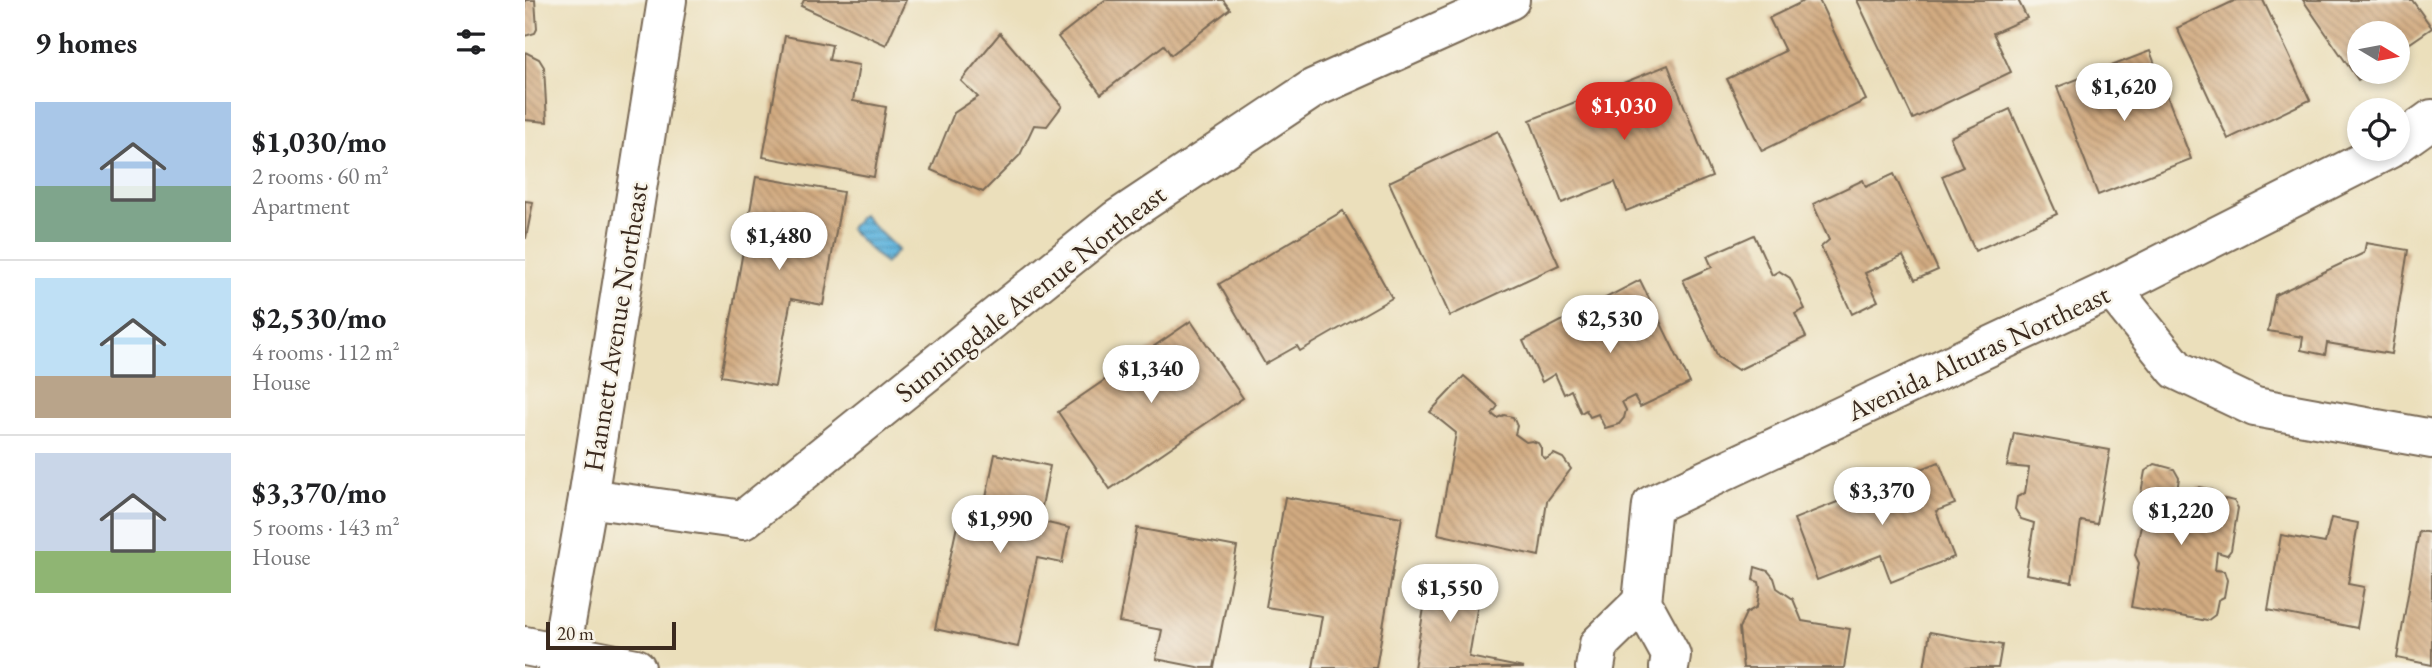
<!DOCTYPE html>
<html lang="en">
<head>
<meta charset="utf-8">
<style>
  :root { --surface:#fff; --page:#f2f2f2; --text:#202124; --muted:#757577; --line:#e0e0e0; --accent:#d93025 }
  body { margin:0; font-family:"EB Garamond",serif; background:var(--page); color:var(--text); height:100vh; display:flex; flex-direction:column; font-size:26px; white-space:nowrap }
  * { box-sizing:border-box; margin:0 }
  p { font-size:23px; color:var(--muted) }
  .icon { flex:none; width:38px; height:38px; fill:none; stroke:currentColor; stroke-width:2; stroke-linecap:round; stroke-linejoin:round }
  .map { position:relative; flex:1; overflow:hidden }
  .details { display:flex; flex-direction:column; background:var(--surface); width:525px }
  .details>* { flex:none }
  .needle { width:46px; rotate:100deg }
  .controls { position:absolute; left:1822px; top:21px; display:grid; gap:14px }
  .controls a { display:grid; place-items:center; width:63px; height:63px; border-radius:50%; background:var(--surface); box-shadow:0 4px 10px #0003; font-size:35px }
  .scale { position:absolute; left:21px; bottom:18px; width:130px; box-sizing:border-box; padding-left:7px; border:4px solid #3b2a1e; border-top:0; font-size:19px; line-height:24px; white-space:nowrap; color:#3b2a1e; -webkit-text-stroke:5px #f7f3e8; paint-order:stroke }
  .price { position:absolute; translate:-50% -60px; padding:0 16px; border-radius:24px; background:#fff; color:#222; font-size:23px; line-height:46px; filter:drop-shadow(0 2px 4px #0008) }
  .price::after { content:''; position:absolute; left:50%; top:42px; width:21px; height:16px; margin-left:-10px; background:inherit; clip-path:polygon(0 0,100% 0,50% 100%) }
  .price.on { background:var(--accent); color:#fff }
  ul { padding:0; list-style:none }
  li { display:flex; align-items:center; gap:21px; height:175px; padding:0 35px }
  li+li { border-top:2px solid var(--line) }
  li span { display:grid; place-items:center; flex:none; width:196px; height:140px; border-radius:0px; color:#555 }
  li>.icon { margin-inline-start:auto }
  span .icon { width:84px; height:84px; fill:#fffc; stroke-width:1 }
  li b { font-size:30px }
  h2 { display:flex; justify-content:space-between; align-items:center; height:84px; padding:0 35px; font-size:30px }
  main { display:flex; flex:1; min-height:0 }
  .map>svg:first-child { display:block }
</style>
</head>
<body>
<main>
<section class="details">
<h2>9 homes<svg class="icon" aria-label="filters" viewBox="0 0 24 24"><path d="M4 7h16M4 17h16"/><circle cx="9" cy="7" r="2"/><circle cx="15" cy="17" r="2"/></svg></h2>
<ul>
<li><span style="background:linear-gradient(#a9c7e8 60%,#7fa58c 0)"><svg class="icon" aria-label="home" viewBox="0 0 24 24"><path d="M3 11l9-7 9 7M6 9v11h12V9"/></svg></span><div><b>$1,030/mo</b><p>2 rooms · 60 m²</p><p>Apartment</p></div></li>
<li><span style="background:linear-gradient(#bfe0f5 70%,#b9a48a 0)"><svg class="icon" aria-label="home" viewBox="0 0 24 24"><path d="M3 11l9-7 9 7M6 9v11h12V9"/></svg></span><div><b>$2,530/mo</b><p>4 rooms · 112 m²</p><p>House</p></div></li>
<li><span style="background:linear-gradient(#c9d6e8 70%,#8fb573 0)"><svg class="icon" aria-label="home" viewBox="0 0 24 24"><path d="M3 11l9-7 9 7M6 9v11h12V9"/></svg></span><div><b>$3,370/mo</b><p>5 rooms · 143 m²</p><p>House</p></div></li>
</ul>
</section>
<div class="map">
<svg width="1907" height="668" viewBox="0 0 1907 668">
  <defs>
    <pattern id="water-rules" width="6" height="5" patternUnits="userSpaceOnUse" patternTransform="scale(1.75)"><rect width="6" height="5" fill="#63b6de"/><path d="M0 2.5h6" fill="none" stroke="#5394b3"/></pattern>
    <pattern id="building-back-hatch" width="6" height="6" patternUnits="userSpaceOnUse" patternTransform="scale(1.75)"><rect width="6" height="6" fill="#d2ab81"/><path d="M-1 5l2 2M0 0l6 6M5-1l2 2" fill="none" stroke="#ac8b69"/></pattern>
  </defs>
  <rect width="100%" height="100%" fill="#f7f3e8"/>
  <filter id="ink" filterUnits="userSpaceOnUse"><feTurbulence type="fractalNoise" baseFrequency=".0143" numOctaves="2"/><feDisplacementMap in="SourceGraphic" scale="14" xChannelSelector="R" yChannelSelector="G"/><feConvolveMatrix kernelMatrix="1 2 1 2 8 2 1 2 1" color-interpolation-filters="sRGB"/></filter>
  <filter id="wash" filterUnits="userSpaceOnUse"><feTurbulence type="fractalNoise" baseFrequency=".00686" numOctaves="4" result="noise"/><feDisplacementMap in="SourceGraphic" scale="28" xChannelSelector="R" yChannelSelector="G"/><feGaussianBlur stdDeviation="1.57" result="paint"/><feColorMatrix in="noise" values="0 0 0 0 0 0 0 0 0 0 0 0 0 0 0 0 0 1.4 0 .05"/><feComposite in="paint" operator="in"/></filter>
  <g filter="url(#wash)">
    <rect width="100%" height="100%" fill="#ebdfbb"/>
    <path fill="url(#water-rules)" stroke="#4f707e" stroke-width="2" d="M 337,215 L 373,250 L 360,264 L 324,229 Z"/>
    <g id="blocks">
      <g fill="url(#building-back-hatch)">
        <path d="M 0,0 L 10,0 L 12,29 L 10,33 L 0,36 Z"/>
        <path d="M 279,0 L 381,0 L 361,45 L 276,6 Z"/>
        <path d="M 580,0 L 698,0 L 705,9 L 646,55 L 639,45 L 576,94 L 533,37 Z"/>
        <path d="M 1281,0 L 1294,0 L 1341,100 L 1237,151 L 1202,79 L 1260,51 L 1244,18 Z"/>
        <path d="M 1332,0 L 1493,0 L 1502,18 L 1468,33 L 1486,72 L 1388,119 Z"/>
        <path d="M 1711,0 L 1738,0 L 1785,100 L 1703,139 L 1652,28 Z"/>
        <path d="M 1778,0 L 1887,0 L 1907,28 L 1872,52 L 1872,33 L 1834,33 L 1834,72 L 1846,72 L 1833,80 Z"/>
        <path d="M 475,33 L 537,106 L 522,126 L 509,125 L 495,155 L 458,192 L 406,170 L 429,113 L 453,97 L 436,81 Z"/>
        <path d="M 260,36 L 307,45 L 304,60 L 334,65 L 328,101 L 361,107 L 349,177 L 238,157 Z"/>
        <path d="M 1625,51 L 1666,159 L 1573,195 L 1532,87 Z"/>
        <path d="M 0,52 L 14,59 L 19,67 L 22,122 L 0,120 Z"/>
        <path d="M 1143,65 L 1187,177 L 1101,211 L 1090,182 L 1037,203 L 1005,120 Z"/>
        <path d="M 1485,109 L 1532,214 L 1450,251 L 1417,176 L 1438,167 L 1425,137 Z"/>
        <path d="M 973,131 L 1034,265 L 925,316 L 864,182 Z"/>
        <path d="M 1369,174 L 1413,270 L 1390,280 L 1378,256 L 1340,273 L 1353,301 L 1327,314 L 1296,247 L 1304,240 L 1288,204 L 1338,180 L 1341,187 Z"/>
        <path d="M 231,177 L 318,192 L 298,305 L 266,299 L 250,386 L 196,376 Z"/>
        <path d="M 0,201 L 8,202 L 1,238 L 0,238 Z"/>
        <path d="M 818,211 L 867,298 L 775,351 L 772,346 L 740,364 L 694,284 Z"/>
        <path d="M 1229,235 L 1247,275 L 1254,271 L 1265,278 L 1280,309 L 1270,314 L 1281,337 L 1213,370 L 1193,357 L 1158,280 L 1187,267 L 1182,256 Z"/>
        <path d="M 1841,243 L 1883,250 L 1866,354 L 1802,343 L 1800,355 L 1776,350 L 1778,337 L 1743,331 L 1750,295 L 1839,253 Z"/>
        <path d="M 1115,280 L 1165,383 L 1115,407 L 1109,396 L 1097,402 L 1101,410 L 1099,418 L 1094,424 L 1080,428 L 1073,414 L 1065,417 L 1061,410 L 1056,413 L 1046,390 L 1039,394 L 1030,374 L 1017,382 L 998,341 Z"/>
        <path d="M 666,321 L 718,398 L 585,489 L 533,412 Z"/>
        <path d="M 939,376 L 973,406 L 967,414 L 972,418 L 979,415 L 988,417 L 992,426 L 990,434 L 1001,442 L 1007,441 L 1013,443 L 1016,448 L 1016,455 L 1021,459 L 1029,454 L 1038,458 L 1046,469 L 1022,501 L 1014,556 L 913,534 L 931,433 L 905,412 Z"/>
        <path d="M 1489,433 L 1585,450 L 1572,524 L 1556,521 L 1547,582 L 1501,574 L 1509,523 L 1496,519 L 1490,509 L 1492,497 L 1500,493 L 1504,468 L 1482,466 Z"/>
        <path d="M 470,454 L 525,466 L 514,521 L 544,528 L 537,563 L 512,558 L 493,647 L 410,629 L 436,507 L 458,512 Z"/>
        <path d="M 1414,462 L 1430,504 L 1411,511 L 1429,557 L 1366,582 L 1356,555 L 1292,580 L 1269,519 Z"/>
        <path d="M 1630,464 L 1649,469 L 1654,478 L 1652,491 L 1668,493 L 1674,487 L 1687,490 L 1692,497 L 1709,501 L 1713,508 L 1706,550 L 1702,555 L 1692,552 L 1690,570 L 1699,571 L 1702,580 L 1699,597 L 1693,600 L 1690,615 L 1682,621 L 1606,607 L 1614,563 L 1610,555 L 1618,515 L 1613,510 L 1620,471 Z"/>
        <path d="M 760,497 L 877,517 L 851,668 L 788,668 L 797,616 L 741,607 Z"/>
        <path d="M 1806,518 L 1833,523 L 1823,584 L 1839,587 L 1832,628 L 1743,610 L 1756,535 L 1800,543 Z"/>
        <path d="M 612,528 L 712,547 L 689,668 L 677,668 L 631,659 L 637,630 L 594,622 Z"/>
        <path d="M 1894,531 L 1907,533 L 1907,665 L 1872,658 Z"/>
        <path d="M 1230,567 L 1243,571 L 1249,578 L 1252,588 L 1268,599 L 1277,621 L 1325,629 L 1319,668 L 1218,668 L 1214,628 L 1221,613 L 1232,607 L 1235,587 L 1234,582 L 1228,580 Z"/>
        <path d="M 905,572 L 957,580 L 944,657 L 999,668 L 889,668 Z"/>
        <path d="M 1405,632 L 1477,645 L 1473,668 L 1399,668 Z"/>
      </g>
    </g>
  </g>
  <g filter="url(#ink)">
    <use href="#blocks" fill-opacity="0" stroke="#796955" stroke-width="2"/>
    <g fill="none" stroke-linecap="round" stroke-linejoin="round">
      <g stroke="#796955" stroke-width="42">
        <g id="minor">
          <path d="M 1872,144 L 1907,119"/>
          <path d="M 1587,289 L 1652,370 L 1730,407 L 1907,439"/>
          <path d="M 63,498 L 218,520 L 591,220 L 789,88 L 985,0"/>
          <path d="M 0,646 L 111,668"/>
          <path d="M 33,668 L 63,498 L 142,0"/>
          <path d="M 1070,668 L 1074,644 L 1117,602"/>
          <path d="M 1144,668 L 1146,655 L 1117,602 L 1127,505 L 1587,289 L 1864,149"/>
        </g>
      </g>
      <use href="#minor" stroke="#fff" stroke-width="38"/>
    </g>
  </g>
  <g text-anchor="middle" stroke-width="5" stroke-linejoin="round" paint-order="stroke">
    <g font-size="28" fill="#3b2a1e" stroke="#f7f3e8">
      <text transform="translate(505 293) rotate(-38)" y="10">Sunningdale Avenue Northeast</text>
      <text transform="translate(90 327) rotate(-81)" y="10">Hannett Avenue Northeast</text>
      <text transform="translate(1453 352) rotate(-25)" y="10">Avenida Alturas Northeast</text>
    </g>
  </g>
</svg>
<div class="controls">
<a><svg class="needle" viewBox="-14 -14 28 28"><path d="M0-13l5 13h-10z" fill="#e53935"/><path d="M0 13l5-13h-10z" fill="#757577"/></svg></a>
<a><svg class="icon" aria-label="locate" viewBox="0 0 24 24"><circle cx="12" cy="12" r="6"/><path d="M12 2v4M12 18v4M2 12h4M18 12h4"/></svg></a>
</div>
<div class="scale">20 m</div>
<b class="price" style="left:1599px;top:123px">$1,620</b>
<b class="price on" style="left:1099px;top:142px">$1,030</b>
<b class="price" style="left:254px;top:272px">$1,480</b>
<b class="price" style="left:1085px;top:355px">$2,530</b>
<b class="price" style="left:626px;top:405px">$1,340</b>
<b class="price" style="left:1357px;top:527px">$3,370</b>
<b class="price" style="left:1656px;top:547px">$1,220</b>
<b class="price" style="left:475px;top:555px">$1,990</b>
<b class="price" style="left:925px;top:624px">$1,550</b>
</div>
</main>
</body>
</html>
